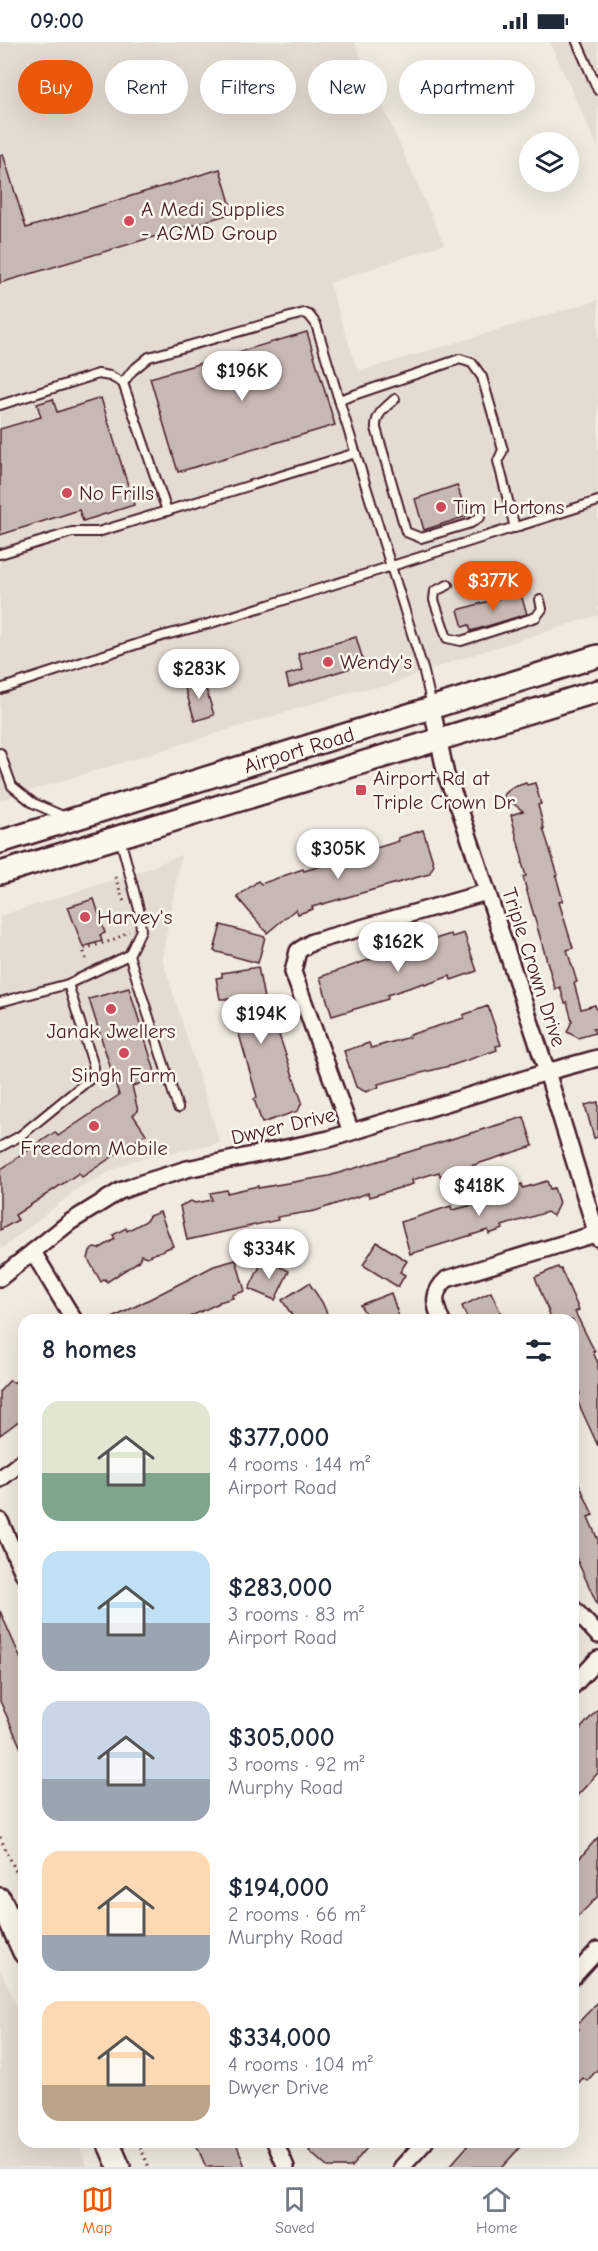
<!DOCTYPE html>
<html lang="en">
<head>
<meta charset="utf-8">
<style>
  :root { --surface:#fff; --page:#f6f6f7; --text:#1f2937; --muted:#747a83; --line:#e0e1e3; --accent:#ea580c }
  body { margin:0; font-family:"Comic Neue",sans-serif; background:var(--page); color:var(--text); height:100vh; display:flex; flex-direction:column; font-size:22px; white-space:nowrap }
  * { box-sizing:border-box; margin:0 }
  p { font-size:20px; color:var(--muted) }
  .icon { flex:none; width:33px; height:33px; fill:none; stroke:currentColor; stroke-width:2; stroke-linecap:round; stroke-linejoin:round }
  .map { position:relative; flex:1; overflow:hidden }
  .drawer { position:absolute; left:18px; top:1272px; width:561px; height:834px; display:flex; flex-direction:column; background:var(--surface); border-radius:18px; box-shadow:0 6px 24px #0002 }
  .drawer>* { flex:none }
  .hud { position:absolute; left:18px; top:18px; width:562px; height:54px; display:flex; gap:12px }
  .tools { position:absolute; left:519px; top:90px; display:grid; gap:12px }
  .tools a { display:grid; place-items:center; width:60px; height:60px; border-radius:50%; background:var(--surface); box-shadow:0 6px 24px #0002; font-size:30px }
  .price { position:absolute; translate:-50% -51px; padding:0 14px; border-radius:21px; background:#fff; color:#222; font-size:20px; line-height:39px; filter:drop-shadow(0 2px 3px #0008) }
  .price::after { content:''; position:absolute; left:50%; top:36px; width:18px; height:14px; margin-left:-9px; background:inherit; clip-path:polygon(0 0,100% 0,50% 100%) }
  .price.active { background:var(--accent); color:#fff }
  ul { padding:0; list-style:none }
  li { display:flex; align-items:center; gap:18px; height:150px; padding:0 24px }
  li span { display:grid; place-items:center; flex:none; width:168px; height:120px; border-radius:18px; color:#555 }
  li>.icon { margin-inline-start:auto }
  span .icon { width:72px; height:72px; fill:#fffc; stroke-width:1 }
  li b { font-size:26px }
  h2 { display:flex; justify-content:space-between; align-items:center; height:72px; padding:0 24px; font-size:26px }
  .tag { padding:0 21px; border-radius:27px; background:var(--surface); box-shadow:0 6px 24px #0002; font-size:21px; line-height:54px }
  .tag.active { background:var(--accent); color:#fff }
  .status { display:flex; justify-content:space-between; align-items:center; height:42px; padding:0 30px; background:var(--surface); direction:ltr }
  .status svg { height:16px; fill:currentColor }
  .dock { display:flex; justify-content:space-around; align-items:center; height:84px; border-top:2px solid var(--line); background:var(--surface); font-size:16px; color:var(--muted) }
  .dock a { display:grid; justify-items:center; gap:3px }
  .dock .active { color:var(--accent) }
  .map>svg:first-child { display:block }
</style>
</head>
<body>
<div class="status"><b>09:00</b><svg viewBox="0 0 49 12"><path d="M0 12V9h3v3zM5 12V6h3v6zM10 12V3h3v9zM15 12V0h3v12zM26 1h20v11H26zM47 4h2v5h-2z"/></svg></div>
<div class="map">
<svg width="598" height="2125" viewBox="0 0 598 2125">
  <rect width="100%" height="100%" fill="#f0eae0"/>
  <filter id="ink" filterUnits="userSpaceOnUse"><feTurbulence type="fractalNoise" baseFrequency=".0167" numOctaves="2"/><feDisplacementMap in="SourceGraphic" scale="12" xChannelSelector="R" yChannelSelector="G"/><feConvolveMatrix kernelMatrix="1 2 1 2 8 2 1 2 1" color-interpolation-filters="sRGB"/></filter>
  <g filter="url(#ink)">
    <g fill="#e4dbd2">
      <path d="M 0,0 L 354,0 L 444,202 L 329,241 L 358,330 L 598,258 L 598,573 L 450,620 L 387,644 L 357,648 L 0,758 Z"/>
      <path d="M 550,0 L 598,0 L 598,106 Z"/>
      <path d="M 181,813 L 162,916 L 220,1101 L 131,1119 L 80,1145 L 0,1208 L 0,874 L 142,829 Z"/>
      <path d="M 0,1928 L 24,1979 L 24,2100 L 77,2100 L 88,2125 L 0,2125 Z"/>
    </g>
    <g fill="#c8b8b3" stroke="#4a1f2b" stroke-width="1.5">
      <path d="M 3,112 L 26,186 L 220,127 L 233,171 L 0,241 L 0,113 Z"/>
      <path d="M 307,290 L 335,383 L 178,430 L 150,336 Z"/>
      <path d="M 101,356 L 134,463 L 83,479 L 79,468 L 0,493 L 0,387 L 41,375 L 37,362 L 53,357 L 57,370 Z"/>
      <path d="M 457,443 L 467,474 L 424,488 L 415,457 Z"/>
      <path d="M 520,550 L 527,572 L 471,589 L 469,583 L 463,585 L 458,568 Z"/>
      <path d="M 356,595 L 363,618 L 350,623 L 351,626 L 289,645 L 286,633 L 303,628 L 298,612 Z"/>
      <path d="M 203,637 L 214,673 L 195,679 L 184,643 Z"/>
      <path d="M 526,741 L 527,743 L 535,741 L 541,762 L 538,763 L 544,786 L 543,786 L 558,833 L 556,834 L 563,859 L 559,860 L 573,906 L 567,908 L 577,940 L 574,941 L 581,967 L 595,963 L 598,972 L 598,986 L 593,987 L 595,991 L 578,996 L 567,990 L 572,979 L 567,960 L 565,961 L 560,945 L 555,947 L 526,846 L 523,835 L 526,834 L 522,821 L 523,820 L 511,773 L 523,769 L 503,754 L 511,746 Z"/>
      <path d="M 423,788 L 434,823 L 429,832 L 312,865 L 313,867 L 298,872 L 296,867 L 267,891 L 237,855 L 258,839 L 261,842 L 303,827 L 304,829 L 345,817 L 344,816 L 399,799 L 398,796 Z"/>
      <path d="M 94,857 L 105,891 L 100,893 L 102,899 L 83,905 L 68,865 Z"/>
      <path d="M 221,883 L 265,895 L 258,921 L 214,909 Z"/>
      <path d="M 464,891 L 477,929 L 451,938 L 450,934 L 425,943 L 424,941 L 387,953 L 388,957 L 332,974 L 320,935 L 374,916 L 451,892 L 452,895 Z"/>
      <path d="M 258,925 L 265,962 L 268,960 L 276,990 L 278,990 L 302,1060 L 298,1069 L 262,1081 L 254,1057 L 257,1055 L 229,957 L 220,957 L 216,936 L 222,935 L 222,931 Z"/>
      <path d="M 129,946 L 157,1036 L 132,1044 L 138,1069 L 133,1073 L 146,1092 L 82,1135 L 79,1131 L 15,1173 L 18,1178 L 0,1188 L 0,1128 L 55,1090 L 58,1094 L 119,1053 L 89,957 Z"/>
      <path d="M 488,964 L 501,1003 L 496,1004 L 497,1008 L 453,1023 L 378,1042 L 379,1045 L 366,1050 L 356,1045 L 344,1009 L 369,1001 L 371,1006 L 410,995 L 409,993 L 464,976 L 463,973 Z"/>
      <path d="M 598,1060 L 598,1095 L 594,1096 L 585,1063 Z"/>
      <path d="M 524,1075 L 533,1104 L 440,1134 L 439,1130 L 412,1138 L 413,1142 L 369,1155 L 368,1151 L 315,1169 L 277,1175 L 278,1178 L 187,1198 L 180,1164 L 191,1159 L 195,1161 L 212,1158 L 210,1151 L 227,1148 L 227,1151 L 258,1144 L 258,1146 L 329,1134 Z"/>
      <path d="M 547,1139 L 550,1147 L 554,1146 L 559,1161 L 553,1174 L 547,1170 L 502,1184 L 503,1187 L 489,1192 L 488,1188 L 410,1212 L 401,1180 L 451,1164 L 452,1168 L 477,1162 L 503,1154 L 501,1149 L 522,1142 L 523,1146 Z"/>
      <path d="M 160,1170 L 173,1204 L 147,1215 L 141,1213 L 139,1219 L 107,1240 L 105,1237 L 101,1240 L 88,1217 L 90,1209 L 94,1206 L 99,1207 L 115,1197 L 113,1193 L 126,1186 L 127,1189 L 146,1179 L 149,1174 Z"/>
      <path d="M 377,1200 L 407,1219 L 400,1230 L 405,1233 L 398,1245 L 363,1223 Z"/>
      <path d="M 236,1218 L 245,1249 L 232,1253 L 233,1256 L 219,1260 L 219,1261 L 183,1278 L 109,1278 L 214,1224 Z"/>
      <path d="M 267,1219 L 289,1229 L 275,1258 L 249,1247 L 262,1220 Z"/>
      <path d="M 558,1225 L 559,1227 L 561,1227 L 579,1268 L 575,1270 L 595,1310 L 593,1310 L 598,1321 L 598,1404 L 575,1354 L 580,1352 L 573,1337 L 573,1278 L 552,1278 L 535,1235 Z"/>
      <path d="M 309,1241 L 322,1260 L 330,1278 L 295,1278 L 282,1258 Z"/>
      <path d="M 491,1250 L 504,1278 L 468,1278 L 462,1264 Z"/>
      <path d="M 391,1251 L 400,1278 L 369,1278 L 360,1263 Z"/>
      <path d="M 9,1339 L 24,1342 L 24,1375 L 0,1393 L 0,1349 Z"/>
      <path d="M 573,1428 L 593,1473 L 588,1475 L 598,1498 L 598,1564 L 573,1509 Z"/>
      <path d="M 0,1569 L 24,1624 L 24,1713 L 0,1659 Z"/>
      <path d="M 598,1667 L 598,1731 L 573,1758 L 573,1695 Z"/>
      <path d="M 598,1795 L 598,1854 L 573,1880 L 573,1812 L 579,1817 Z"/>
      <path d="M 598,1960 L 598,2027 L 587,2039 L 583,2036 L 573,2047 L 573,1996 L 579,1987 L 575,1984 Z"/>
      <path d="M 195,2100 L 236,2100 L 245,2125 L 206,2125 Z"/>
      <path d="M 316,2100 L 372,2100 L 351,2125 L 327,2125 L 309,2109 Z"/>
      <path d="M 471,2100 L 525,2100 L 502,2125 L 449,2125 Z"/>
    </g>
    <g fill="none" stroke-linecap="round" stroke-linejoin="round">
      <g stroke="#4a1f2b" stroke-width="12">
        <g id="lane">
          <path d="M 577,0 L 598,48"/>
          <path d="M 123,341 L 132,329 L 149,315 L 304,271 L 309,273 L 316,282 L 339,358"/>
          <path d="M 395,357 C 386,365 375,372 376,386 L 406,490 L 421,496 L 471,481 L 480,475"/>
          <path d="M 0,363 L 98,332 L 110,334 L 123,341 L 167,469"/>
          <path d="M 0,512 L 72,490 L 98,490 L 356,411"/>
          <path d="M 448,543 L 435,549 L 434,558 L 447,596 L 461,599 L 536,575 L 542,567 L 540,558"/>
          <path d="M 0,647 L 162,594 L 208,582 L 598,459"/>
          <path d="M 432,664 L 424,630 L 339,358 L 460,317 L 472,321 L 482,335 L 503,408 L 498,419 L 515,486"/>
          <path d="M 0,711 L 12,744 L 33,761 L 65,775"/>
          <path d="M 120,796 L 139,867 L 141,888 L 129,913"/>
          <path d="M 0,960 L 68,942 L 129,913 L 178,1066"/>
          <path d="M 0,1105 L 20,1094 L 90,1037 L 94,1025 L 68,942"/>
        </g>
      </g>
      <g stroke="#4a1f2b" stroke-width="20">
        <g id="street">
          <path d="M 432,667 L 446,733 L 460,768 L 547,1030 L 598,1196"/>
          <path d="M 351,1090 L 293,930 L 298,909 L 312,900 L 487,850"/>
          <path d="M 33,1210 L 74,1278"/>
          <path d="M 0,1236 L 70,1180 L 120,1149 L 142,1141 L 187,1127 L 329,1097 L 547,1030 L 598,1016"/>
          <path d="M 441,1278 C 434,1262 432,1250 447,1237 L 598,1191"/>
          <path d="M 0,1437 L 24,1418"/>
          <path d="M 0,1479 L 24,1533"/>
          <path d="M 573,1566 L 598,1593"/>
          <path d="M 573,1644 L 598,1617"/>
          <path d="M 573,1935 L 598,1908"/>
          <path d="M 275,2100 L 286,2125"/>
          <path d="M 402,2125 L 425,2100"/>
        </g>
      </g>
      <g stroke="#4a1f2b" stroke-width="26">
        <g id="secondary">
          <path d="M 0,800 L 598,614"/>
          <path d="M 0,831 L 598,649"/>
          <path d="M 0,1857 L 24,1910"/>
          <path d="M 108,2100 L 119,2125"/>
        </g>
      </g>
      <g stroke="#4a1f2b" stroke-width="3" stroke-dasharray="1.5 4.5" stroke-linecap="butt">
        <path d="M 115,835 L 124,860"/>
        <path d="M 86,917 L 83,907 L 114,898 L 129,889"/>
        <path d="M 0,1795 L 24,1847"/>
        <path d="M 138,2100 L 149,2125"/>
      </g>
      <use href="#lane" stroke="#fbf7ec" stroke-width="8"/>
      <use href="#street" stroke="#fbf7ec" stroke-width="15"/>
      <use href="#secondary" stroke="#fbf7ec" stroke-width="21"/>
    </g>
  </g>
  <g fill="#d1495b" stroke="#fbf7ec" stroke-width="2">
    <circle cx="129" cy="179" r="6"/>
    <circle cx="67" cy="451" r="6"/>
    <circle cx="441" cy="465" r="6"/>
    <circle cx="328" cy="620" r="6"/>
    <rect x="355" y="742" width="12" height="12" rx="3"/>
    <circle cx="85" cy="875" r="6"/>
    <circle cx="111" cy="967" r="6"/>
    <circle cx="124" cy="1011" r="6"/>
    <circle cx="94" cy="1084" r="6"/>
  </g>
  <g text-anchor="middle" stroke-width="5" stroke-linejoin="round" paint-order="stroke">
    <g font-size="21" fill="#4a1f2b" stroke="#fbf7ec" text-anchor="start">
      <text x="141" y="174">A Medi Supplies<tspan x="141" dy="24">- AGMD Group</tspan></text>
      <text x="79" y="458">No Frills</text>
      <text x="453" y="472">Tim Hortons</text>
      <text x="340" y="627">Wendy's</text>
      <text x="373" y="743">Airport Rd at<tspan x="373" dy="24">Triple Crown Dr</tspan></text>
      <text x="97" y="882">Harvey's</text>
      <text x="111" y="996" text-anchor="middle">Janak Jwellers</text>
      <text x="124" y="1040" text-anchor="middle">Singh Farm</text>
      <text x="94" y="1113" text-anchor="middle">Freedom Mobile</text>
    </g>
    <g font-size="21" fill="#4a1f2b" stroke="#fbf7ec">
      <text transform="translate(299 708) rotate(-17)" y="7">Airport Road</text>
      <text transform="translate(534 925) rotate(72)" y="7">Triple Crown Drive</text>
      <text transform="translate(283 1084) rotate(-13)" y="7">Dwyer Drive</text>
    </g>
  </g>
</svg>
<div class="tools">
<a><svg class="icon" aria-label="layers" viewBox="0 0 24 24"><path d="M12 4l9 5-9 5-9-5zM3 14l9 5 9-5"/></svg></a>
</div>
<b class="price" style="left:242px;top:360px">$196K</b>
<b class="price active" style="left:493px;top:570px">$377K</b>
<b class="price" style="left:199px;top:658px">$283K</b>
<b class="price" style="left:338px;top:838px">$305K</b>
<b class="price" style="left:398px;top:931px">$162K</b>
<b class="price" style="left:261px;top:1003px">$194K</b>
<b class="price" style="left:479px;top:1175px">$418K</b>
<b class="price" style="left:269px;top:1238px">$334K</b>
<div class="hud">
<a class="tag active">Buy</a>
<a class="tag">Rent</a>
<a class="tag">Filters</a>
<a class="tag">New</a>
<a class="tag">Apartment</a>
</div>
<section class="drawer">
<h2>8 homes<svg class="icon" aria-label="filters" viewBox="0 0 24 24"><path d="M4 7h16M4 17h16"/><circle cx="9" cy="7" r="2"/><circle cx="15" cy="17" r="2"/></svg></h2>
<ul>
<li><span style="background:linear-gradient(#dfe7d0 60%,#7fa58c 0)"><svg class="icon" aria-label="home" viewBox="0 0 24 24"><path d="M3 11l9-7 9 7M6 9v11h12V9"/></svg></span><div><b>$377,000</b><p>4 rooms · 144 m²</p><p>Airport Road</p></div></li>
<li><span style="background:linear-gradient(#bfe0f5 60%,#9aa5b1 0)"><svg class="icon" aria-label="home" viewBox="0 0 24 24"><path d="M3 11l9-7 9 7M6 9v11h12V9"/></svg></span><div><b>$283,000</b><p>3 rooms · 83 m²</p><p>Airport Road</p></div></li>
<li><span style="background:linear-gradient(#c9d6e8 65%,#9aa5b1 0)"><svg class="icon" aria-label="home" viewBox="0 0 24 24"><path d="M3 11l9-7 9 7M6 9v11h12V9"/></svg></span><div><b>$305,000</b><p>3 rooms · 92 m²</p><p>Murphy Road</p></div></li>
<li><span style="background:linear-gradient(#ffd9b3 70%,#9aa5b1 0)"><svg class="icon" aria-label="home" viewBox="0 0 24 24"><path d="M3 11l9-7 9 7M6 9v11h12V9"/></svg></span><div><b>$194,000</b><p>2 rooms · 66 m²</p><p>Murphy Road</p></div></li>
<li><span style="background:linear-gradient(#ffd9b3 70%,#b9a48a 0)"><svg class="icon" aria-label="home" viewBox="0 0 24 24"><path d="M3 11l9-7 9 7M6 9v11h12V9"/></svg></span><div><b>$334,000</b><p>4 rooms · 104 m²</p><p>Dwyer Drive</p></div></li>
</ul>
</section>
</div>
<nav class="dock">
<a class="active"><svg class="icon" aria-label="map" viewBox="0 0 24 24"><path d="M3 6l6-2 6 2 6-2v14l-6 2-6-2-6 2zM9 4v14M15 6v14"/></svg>Map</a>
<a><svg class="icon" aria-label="saved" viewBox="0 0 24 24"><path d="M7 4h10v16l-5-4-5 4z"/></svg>Saved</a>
<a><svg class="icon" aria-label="home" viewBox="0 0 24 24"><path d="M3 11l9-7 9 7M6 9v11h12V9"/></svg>Home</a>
</nav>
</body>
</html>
